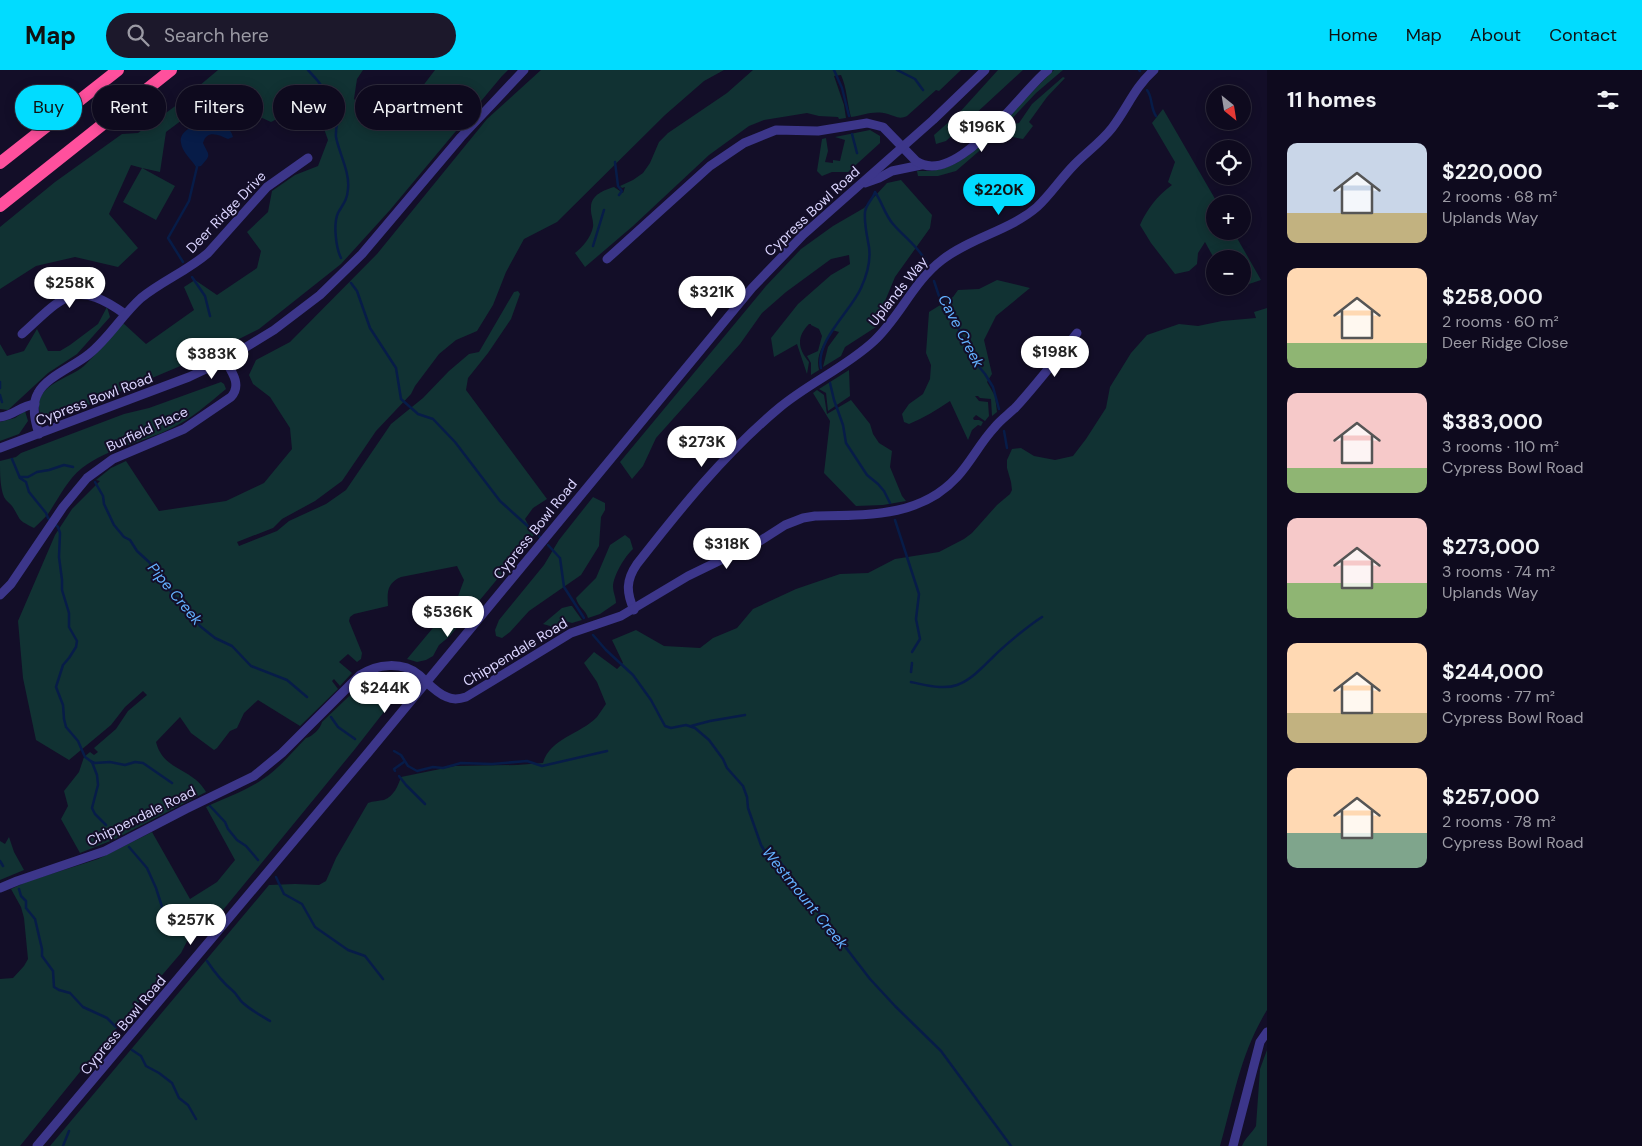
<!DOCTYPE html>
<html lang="en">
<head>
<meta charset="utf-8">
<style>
  :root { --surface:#0e0a1e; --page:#1c182b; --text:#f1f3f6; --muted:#9b9aa4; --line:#2e2b3c; --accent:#01dcff }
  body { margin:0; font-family:"DM Sans",sans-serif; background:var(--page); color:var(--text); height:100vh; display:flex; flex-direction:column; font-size:19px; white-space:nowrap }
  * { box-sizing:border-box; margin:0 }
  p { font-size:16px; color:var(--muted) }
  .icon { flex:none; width:28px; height:28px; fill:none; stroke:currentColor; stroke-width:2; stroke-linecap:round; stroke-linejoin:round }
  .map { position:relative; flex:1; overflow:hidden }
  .side { display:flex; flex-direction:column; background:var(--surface); width:375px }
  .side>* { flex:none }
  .hud { position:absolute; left:15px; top:15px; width:475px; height:45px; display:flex; gap:10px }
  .needle { width:32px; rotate:150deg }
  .controls { position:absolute; left:1206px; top:15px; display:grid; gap:10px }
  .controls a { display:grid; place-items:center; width:45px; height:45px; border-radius:50%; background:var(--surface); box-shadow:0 2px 12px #0003,0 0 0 1px var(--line); font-size:25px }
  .price { position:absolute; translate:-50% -42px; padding:0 11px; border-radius:18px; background:#fff; color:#222; font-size:16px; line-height:32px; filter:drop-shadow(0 1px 2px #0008) }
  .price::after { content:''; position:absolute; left:50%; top:30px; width:15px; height:11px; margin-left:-8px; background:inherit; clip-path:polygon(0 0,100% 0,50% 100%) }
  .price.selected { background:var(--accent); color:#111 }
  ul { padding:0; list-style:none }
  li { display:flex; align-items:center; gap:15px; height:125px; padding:0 20px }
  li span { display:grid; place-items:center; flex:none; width:140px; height:100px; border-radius:10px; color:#555 }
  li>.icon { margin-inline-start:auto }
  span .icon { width:60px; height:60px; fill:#fffc; stroke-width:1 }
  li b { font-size:21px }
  h2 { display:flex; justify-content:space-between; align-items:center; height:60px; padding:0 20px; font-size:21px }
  .pill { padding:0 18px; border-radius:22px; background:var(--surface); box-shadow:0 2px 12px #0003,0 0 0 1px var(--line); font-size:18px; line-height:45px }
  .pill.selected { background:var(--accent); color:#111 }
  header { display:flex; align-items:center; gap:30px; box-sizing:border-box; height:70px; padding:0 25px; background:var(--accent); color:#111 }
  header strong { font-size:24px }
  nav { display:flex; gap:28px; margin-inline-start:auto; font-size:18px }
  .search { width:350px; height:45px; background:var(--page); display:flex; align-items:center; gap:12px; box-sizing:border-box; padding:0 18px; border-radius:28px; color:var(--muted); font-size:19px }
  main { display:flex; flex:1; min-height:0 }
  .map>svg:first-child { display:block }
</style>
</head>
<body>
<header>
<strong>Map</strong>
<div class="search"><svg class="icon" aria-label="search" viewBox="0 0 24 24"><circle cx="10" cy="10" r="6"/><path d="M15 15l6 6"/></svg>Search here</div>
<nav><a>Home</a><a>Map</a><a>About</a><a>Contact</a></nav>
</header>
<main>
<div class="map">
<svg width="1267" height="1076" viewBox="0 0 1267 1076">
  <rect width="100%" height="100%" fill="#130e28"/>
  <g fill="#113233">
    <path d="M 218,0 L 363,0 L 357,9 L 354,29 L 389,60 L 435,0 L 508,0 L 502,6 L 390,140 L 341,194 L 259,259 L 211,283 L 53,350 C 49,351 45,352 42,348 C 40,345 39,341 39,337 C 37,313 73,308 86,294 C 99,281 111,267 123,253 L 146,274 L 194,240 L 184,217 L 195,210 L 217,225 L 257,198 L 261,181 L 247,162 L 268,142 L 272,121 L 295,105 L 318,96 L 328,70 L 318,42 L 302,36 L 271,52 L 260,47 L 230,41 L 194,41 L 166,62 L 160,102 L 142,98 L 175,116 L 156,150 L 123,132 L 142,98 L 131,95 L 109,144 L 138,178 L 118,197 L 75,187 L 36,196 L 0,219 L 0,157 L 55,112 L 122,64 L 138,63 L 174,37 Z"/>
    <path d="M 541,0 L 724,0 L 704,11 L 665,45 L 557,152 L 524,169 L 506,202 L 493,235 L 477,261 L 456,270 L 439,284 L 415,316 L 411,324 L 376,361 L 342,411 L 315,431 L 282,449 L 273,458 L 237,472 L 239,476 L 277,461 L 289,451 L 326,434 L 346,420 L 391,354 L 423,328 L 449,301 L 469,284 L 479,282 L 514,222 L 518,221 L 520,224 L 511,249 L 488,283 L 468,308 L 466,320 L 547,429 L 533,438 L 525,449 L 534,465 L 450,566 L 439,575 L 433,586 L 426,590 L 417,592 L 407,589 L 457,529 L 464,510 L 457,496 L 401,507 C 387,513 387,522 388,536 L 354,544 L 350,547 L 349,551 L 362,583 L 361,589 L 357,592 L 348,584 L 339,592 L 352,603 L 340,616 L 334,609 L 332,611 L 338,619 L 300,656 L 258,630 L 244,643 L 237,658 L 230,661 L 217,678 L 214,680 L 191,663 L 180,647 L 156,672 C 163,701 193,698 206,722 L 113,770 L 80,783 L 61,749 L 68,736 L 64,721 L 79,702 L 84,687 L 90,682 L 94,685 L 98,682 L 94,678 L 116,659 L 128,641 L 147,625 L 143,621 L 125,637 L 111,655 L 69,690 L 36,670 L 23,608 L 18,551 L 55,465 L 72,439 L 100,411 L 96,410 L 111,398 L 126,391 L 159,441 L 226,431 L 264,413 L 292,379 L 290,358 L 270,327 L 253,314 L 249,305 L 256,290 L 290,272 L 377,184 L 487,49 Z"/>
    <path d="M 753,0 L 961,0 L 939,21 L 936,20 L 907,46 C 899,50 895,46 888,44 C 873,40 865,45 851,47 C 847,33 847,18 841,5 L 834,6 L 844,35 L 846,48 L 839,49 L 838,47 L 819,46 L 807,43 L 764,50 L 749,56 L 709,85 L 633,156 L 585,197 L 575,183 C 583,177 591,167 593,157 C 594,150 590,144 591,137 C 591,125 604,120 614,117 L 623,123 L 625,117 L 622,118 L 620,116 L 633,110 L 643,103 L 650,93 L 659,72 L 668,63 L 727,23 Z"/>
    <path d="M 998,0 L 1023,0 L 946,71 L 936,74 L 934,65 L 959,43 Z"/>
    <path d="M 1054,0 L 1063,0 L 1036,23 L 992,70 L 956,101 L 938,106 L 918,106 L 917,101 C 938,102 952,97 969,85 Z"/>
    <path d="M 1063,7 L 1065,8 L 1047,27 L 1029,52 L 1033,56 L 1023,69 L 1012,67 L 1010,64 L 1013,60 L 1010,57 L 1011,55 L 1019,53 L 1032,34 Z"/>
    <path d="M 1163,39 L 1218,134 L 1215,134 L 1215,161 L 1233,161 L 1261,210 L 1243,216 L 1242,189 L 1215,190 L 1205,172 L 1198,183 L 1197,194 L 1189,201 L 1175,204 L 1151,173 L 1140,155 C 1147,139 1158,125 1172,115 L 1168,112 L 1175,92 L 1152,53 Z"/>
    <path d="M 870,60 L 880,66 L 880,73 L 848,102 L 832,102 L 822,106 L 817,101 L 822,69 L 826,68 L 828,81 L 825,92 L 833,93 L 833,90 L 840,91 L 845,70 L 835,67 Z"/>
    <path d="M 901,110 L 932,145 L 930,158 L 895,207 L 878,248 L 872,252 L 876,257 L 845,277 L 841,286 L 823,297 L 828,277 L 839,262 L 832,260 C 825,273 815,284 819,300 L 811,305 L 811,293 L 807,286 L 818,281 L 822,266 L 819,259 L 811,255 L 811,254 L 809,254 C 796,267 798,279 809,292 L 807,304 L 797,274 L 774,287 L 771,268 L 798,234 L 831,205 L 850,194 L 849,185 L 831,189 L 786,222 L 762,243 L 740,274 L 656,368 L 643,396 L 632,409 L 620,392 L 766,216 L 801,179 L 833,156 L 864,138 L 887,113 Z"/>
    <path d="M 997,210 L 1030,218 L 996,246 L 984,270 L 992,304 L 987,312 L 995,326 L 997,342 L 992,346 L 991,329 L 980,328 L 978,326 L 975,326 L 979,331 L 988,332 L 989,346 L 985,351 L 976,345 L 973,348 L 974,350 L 979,350 L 983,352 L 981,356 L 978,355 L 972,360 L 968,370 L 950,331 C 937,340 923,348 909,354 L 904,352 L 902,344 L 909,334 L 923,324 L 930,309 L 931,295 L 926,283 L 929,242 L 953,227 L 958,220 L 979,219 Z"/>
    <path d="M 107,237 L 110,247 L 77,284 L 48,303 L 8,340 L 0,339 L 0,274 L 7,286 L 24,281 L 37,259 L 48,281 L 60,281 L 70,275 L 98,254 Z"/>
    <path d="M 1267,238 L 1267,940 C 1240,984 1234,1028 1220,1076 L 50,1076 L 269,815 L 295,814 L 319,815 L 326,811 L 336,788 L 368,733 C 373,731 379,731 384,730 C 394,726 398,716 401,707 L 455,696 L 517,695 L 543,693 C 550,668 581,664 597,647 C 600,643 603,638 606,634 L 597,612 L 584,593 L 594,582 L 617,599 L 623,593 L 612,570 L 636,560 L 664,576 L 700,578 L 713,568 L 737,558 L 753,539 L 796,519 L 840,504 L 868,503 L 895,489 L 939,482 L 964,469 L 972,463 L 997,435 L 1010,424 L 1012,420 L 1011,412 L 1007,398 L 1007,390 L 1012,379 L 1021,378 L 1034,386 L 1055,390 L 1073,386 L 1086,369 L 1106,338 L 1110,317 L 1131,283 L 1147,265 L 1179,254 L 1198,256 L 1222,251 L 1256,248 L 1254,242 Z"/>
    <path d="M 849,300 L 850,326 L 828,341 L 826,323 L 819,319 Z"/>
    <path d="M 221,312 L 224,314 L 226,319 C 208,334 191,349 170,359 C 141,373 108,378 82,398 C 67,410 59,428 48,444 C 44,449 39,453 34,458 C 16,449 22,451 12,436 C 10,433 6,431 4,427 C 0,417 0,403 0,391 L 16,387 L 21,383 L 124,344 L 149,338 Z"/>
    <path d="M 817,320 L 824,325 L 827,344 L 851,330 L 870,354 L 873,364 L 879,373 L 892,381 L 890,397 L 902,426 L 906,431 L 883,435 L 856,436 L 824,403 L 830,351 L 813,323 Z"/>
    <path d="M 25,341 L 28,351 L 19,364 L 0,371 L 0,352 L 15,348 Z"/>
    <path d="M 593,427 L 605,433 L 605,440 L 601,447 L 599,476 L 581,505 L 529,541 L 510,562 L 502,568 L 496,566 L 495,560 L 499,550 L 544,495 L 559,470 Z"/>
    <path d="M 625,465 L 630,469 L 633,479 C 625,486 613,506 613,517 C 613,522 616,528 616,533 L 600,544 L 588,548 C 586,540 578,537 576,528 L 596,508 L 610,475 Z"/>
    <path d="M 570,536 L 572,536 L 582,550 L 572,553 L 565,551 L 552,558 L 550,556 L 543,554 L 562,538 Z"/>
    <path d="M 381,605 L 390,605 L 402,610 L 401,620 L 396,627 L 388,624 L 384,627 L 383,633 L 387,638 L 355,679 L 209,857 L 198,850 L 181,883 L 92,987 L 20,1076 L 0,1076 L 0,909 L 13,908 L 24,896 L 28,889 L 24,848 L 21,837 L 11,819 L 26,812 L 98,789 L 152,762 L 190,829 L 217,812 L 235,790 L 206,737 C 225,728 246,721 263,709 C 280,698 292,682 306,668 C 312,667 321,658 322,652 L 368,608 Z"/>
    <path d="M 9,767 L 14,782 L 24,800 L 0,810 L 0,771 L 5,774 Z"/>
    <path d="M 1267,980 L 1267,1076 L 1242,1076 C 1245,1068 1252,1063 1256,1056 L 1260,999 Z"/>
  </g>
  <path fill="#071c48" d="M 210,52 C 220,53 231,57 233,67 L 228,69 C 219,65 207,59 203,73 C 209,86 212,84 201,96 L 196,97 C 192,90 182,82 181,73 C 178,59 200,53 210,52 Z"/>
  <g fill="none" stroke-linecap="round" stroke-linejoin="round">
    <g stroke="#071c48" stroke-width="2.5">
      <path d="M 308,0 C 318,10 334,30 337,44 C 339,50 335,58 336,67 C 339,83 350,102 348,119 C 347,131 343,134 338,143 C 333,154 336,178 341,188"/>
      <path d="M 834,0 L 842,18 L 849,46"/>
      <path d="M 897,0 L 915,9 L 923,20"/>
      <path d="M 1139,0 L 1140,1"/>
      <path d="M 1147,20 C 1153,28 1150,37 1156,46"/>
      <path d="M 852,64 L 857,83"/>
      <path d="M 615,92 L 618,116 L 622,121 L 619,125"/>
      <path d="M 593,176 L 604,140"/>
      <path d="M 183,192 L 168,168 L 189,131 L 197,97"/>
      <path d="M 192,207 L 205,226 L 210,246"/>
      <path d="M 934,211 L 939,226 L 954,248 L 971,287 L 985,304 L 993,317 L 999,339"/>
      <path d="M 351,213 L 357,221 L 370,258 L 396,298 L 401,329 L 418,344 L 433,349 L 455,372 L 500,431 L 542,469"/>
      <path d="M 821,298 C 815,271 851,241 861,218 C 867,205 871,191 869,177 C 867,166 864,153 865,142 C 866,134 873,129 875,122 C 882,132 885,145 893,154 C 904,167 919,177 927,193"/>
      <path d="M 0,312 L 0,318"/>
      <path d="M 830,313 L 834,330 L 843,355 L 846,373 L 867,405 L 878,414 L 884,421 L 890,433"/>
      <path d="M 0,325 L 2,332"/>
      <path d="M 1004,361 L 1007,378"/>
      <path d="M 12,389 L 20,408 L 26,412 L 29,422 L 46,443 L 48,448 L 58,457 L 60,463 L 59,487 L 62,510 L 62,520 L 69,543 L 69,557 L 77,571 L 76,577 L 69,588 L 63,595 L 56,617 L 63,635 L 64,649 L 66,657 L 78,671 L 85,687 L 92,692"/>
      <path d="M 20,407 L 28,407 L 37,402 L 49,400 L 64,395 L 73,397"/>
      <path d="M 95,412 L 103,426 L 104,434 L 114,455 L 124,467 L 130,470 L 137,481 L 149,492 L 174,526 L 188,540 L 200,556 L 215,568 L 232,576 L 251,596 L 287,610 L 307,627"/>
      <path d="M 895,450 L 919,524 L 916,549 L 920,569 L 912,582"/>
      <path d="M 548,475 L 560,488 L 564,517 L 584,548"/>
      <path d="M 593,565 L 606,580 L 633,605 L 651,630 L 665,656 L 671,658 L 686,655 L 695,658 L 709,670 L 723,689 L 727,698 L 743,716 L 747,727 L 748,738 L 761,775 L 764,780 L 777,788 L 870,909 L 895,936 L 941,981 L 1011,1076"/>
      <path d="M 911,602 L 912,593"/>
      <path d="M 911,612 C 924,615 944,620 957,615 C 971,610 983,597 993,587 C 1005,575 1028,556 1042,547"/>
      <path d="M 331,647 L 338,657 L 355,669"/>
      <path d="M 691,656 L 710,651 L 745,645"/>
      <path d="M 394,681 L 401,685 L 408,696 L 417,701 L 433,697 L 443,698 L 461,693 L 492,694 L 527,691 L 542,696 L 607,681"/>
      <path d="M 92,692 L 95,693 L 110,692 L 125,695 L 135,692 L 143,693 L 172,713"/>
      <path d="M 92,692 L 97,705 L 98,715 L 92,738 L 95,744 L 106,755"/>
      <path d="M 395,701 L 394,699 L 404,692"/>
      <path d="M 399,706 L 406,715 L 425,734"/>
      <path d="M 210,736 L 225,752 L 228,759 L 237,770 L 246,776 L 258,790"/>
      <path d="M 129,777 L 147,798 L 156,818 L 164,843 C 168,846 171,845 176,847 C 186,851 188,862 191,871"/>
      <path d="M 0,791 L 3,796"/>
      <path d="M 276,807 L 284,824 L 302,834 L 315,857 L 348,880 L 365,886 L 383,909"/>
      <path d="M 19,819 L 21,826 L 26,831 L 26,838 L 35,849 L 42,879 L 42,886 L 53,901 L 54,917 L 59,920 L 70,923 L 83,937 L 107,948 L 116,957"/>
      <path d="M 207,891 C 215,903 222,912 233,921 C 237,924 239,930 243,933 C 252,941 260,945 270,951"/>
      <path d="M 132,980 L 141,986 L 146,996 L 159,1003 L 172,1013 L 179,1028 L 188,1035 L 196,1049"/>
      <path d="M 63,1076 L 69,1061"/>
    </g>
    <g stroke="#3c368a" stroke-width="9">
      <path d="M 865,113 L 879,108 L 892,101 L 921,95"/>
      <path d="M 607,189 L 710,96 L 744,73 L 776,60 L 818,61 L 867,53 L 883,57 L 916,91 C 956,119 1020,22 1048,0"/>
      <path d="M 22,264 C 62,228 74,207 125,244"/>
      <path d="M 0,347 C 14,346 19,336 35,334"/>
      <path d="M 39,364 C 35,352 31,335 38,323 C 46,307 75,296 89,284 C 109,268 122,245 141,228 C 162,211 187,201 208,183 L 267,117 L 308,88"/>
      <path d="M 0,378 L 189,307 L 225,290 L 274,260 L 320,225 L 362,184 L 461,67 L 524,0"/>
      <path d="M 0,525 L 11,514 L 63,437 L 87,408 L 113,389 L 184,359 L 231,327 C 242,315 232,302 225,290"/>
      <path d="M 634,540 C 626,522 626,510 637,494 C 680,439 725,383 779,338 C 809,313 846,297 874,271 C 900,247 913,212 942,190 C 970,168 1011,160 1037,137 C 1051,124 1061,108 1075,94 C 1087,82 1102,71 1112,58 C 1128,37 1134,18 1154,0"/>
      <path d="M 0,818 L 17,811 L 105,781 L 186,739 L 254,706 L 282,683 L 360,605 C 377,594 402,591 419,605 C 427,612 436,623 447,627 C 453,630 460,629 466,627 L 571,563 L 621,546 L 688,506 L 760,471 L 785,455 L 803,448 L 815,446 C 865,445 920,448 957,407 C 971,392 980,373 994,358 C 1000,350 1009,344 1016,337 C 1037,314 1057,288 1077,263"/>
      <path d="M 37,1076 L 367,684 L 752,218 L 803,165 L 933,50 L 985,0"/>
      <path d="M 1233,1076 L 1260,972 L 1267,962"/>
    </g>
    <g stroke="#ff509d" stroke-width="12">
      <path d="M 0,93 L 118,0"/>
      <path d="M 0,136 L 171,0"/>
    </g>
  </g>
  <g text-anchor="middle" stroke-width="4" stroke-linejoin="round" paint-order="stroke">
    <g font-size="14" fill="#dbd5ff" stroke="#130e28">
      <text transform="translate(812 141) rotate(-43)" y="5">Cypress Bowl Road</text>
      <text transform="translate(226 142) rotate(-46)" y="5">Deer Ridge Drive</text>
      <text transform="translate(898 221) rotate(-51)" y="5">Uplands Way</text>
      <text transform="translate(94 329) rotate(-21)" y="5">Cypress Bowl Road</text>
      <text transform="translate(147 359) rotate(-25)" y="5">Burfield Place</text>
      <text transform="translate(535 459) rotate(-51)" y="5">Cypress Bowl Road</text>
      <text transform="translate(515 582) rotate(-31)" y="5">Chippendale Road</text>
      <text transform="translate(141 746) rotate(-26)" y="5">Chippendale Road</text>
      <text transform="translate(123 955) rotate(-50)" y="5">Cypress Bowl Road</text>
    </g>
    <g font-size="15" font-style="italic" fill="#63b1ff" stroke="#130e28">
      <text transform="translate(961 261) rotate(62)" y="5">Cave Creek</text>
      <text transform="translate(175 524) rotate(50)" y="5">Pipe Creek</text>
      <text transform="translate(805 828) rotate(51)" y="5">Westmount Creek</text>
    </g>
  </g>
</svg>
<div class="controls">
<a><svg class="needle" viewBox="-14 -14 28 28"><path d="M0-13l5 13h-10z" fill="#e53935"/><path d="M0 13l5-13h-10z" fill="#9b9aa4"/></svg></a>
<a><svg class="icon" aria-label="locate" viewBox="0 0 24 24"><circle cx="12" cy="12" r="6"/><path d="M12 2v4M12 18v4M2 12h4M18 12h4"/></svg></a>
<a>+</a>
<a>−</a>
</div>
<b class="price" style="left:982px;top:83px">$196K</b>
<b class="price selected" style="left:999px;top:146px">$220K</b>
<b class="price" style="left:70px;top:239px">$258K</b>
<b class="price" style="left:712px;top:248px">$321K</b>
<b class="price" style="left:1055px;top:308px">$198K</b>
<b class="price" style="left:212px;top:310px">$383K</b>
<b class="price" style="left:702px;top:398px">$273K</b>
<b class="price" style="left:727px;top:500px">$318K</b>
<b class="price" style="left:448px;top:568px">$536K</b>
<b class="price" style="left:385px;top:644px">$244K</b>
<b class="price" style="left:191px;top:876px">$257K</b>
<div class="hud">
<a class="pill selected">Buy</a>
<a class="pill">Rent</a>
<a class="pill">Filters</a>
<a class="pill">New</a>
<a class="pill">Apartment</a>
</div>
</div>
<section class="side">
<h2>11 homes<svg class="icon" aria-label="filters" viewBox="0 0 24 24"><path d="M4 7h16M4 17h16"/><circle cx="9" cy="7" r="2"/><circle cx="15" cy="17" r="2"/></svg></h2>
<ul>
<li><span style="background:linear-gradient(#c9d6e8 70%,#c2b280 0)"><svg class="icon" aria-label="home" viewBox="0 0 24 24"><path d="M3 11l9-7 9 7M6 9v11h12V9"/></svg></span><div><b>$220,000</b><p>2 rooms · 68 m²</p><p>Uplands Way</p></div></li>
<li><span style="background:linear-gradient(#ffd9b3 75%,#8fb573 0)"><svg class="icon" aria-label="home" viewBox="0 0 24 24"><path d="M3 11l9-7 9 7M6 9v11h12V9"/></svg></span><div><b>$258,000</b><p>2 rooms · 60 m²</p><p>Deer Ridge Close</p></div></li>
<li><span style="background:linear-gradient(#f6c9c9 75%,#8fb573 0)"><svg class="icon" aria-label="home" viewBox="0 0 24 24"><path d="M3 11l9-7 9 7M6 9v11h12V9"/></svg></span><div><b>$383,000</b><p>3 rooms · 110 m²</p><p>Cypress Bowl Road</p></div></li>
<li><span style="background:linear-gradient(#f6c9c9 65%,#8fb573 0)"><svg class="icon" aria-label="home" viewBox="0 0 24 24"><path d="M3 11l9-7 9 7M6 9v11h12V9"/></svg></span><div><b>$273,000</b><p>3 rooms · 74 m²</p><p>Uplands Way</p></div></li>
<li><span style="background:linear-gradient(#ffd9b3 70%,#c2b280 0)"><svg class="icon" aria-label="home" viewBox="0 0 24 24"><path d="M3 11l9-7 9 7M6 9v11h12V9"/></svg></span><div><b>$244,000</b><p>3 rooms · 77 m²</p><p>Cypress Bowl Road</p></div></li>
<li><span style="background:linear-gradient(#ffd9b3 65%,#7fa58c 0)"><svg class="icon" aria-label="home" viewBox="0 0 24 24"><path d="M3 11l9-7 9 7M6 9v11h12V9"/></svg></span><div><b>$257,000</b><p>2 rooms · 78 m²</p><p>Cypress Bowl Road</p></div></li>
</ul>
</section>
</main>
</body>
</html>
